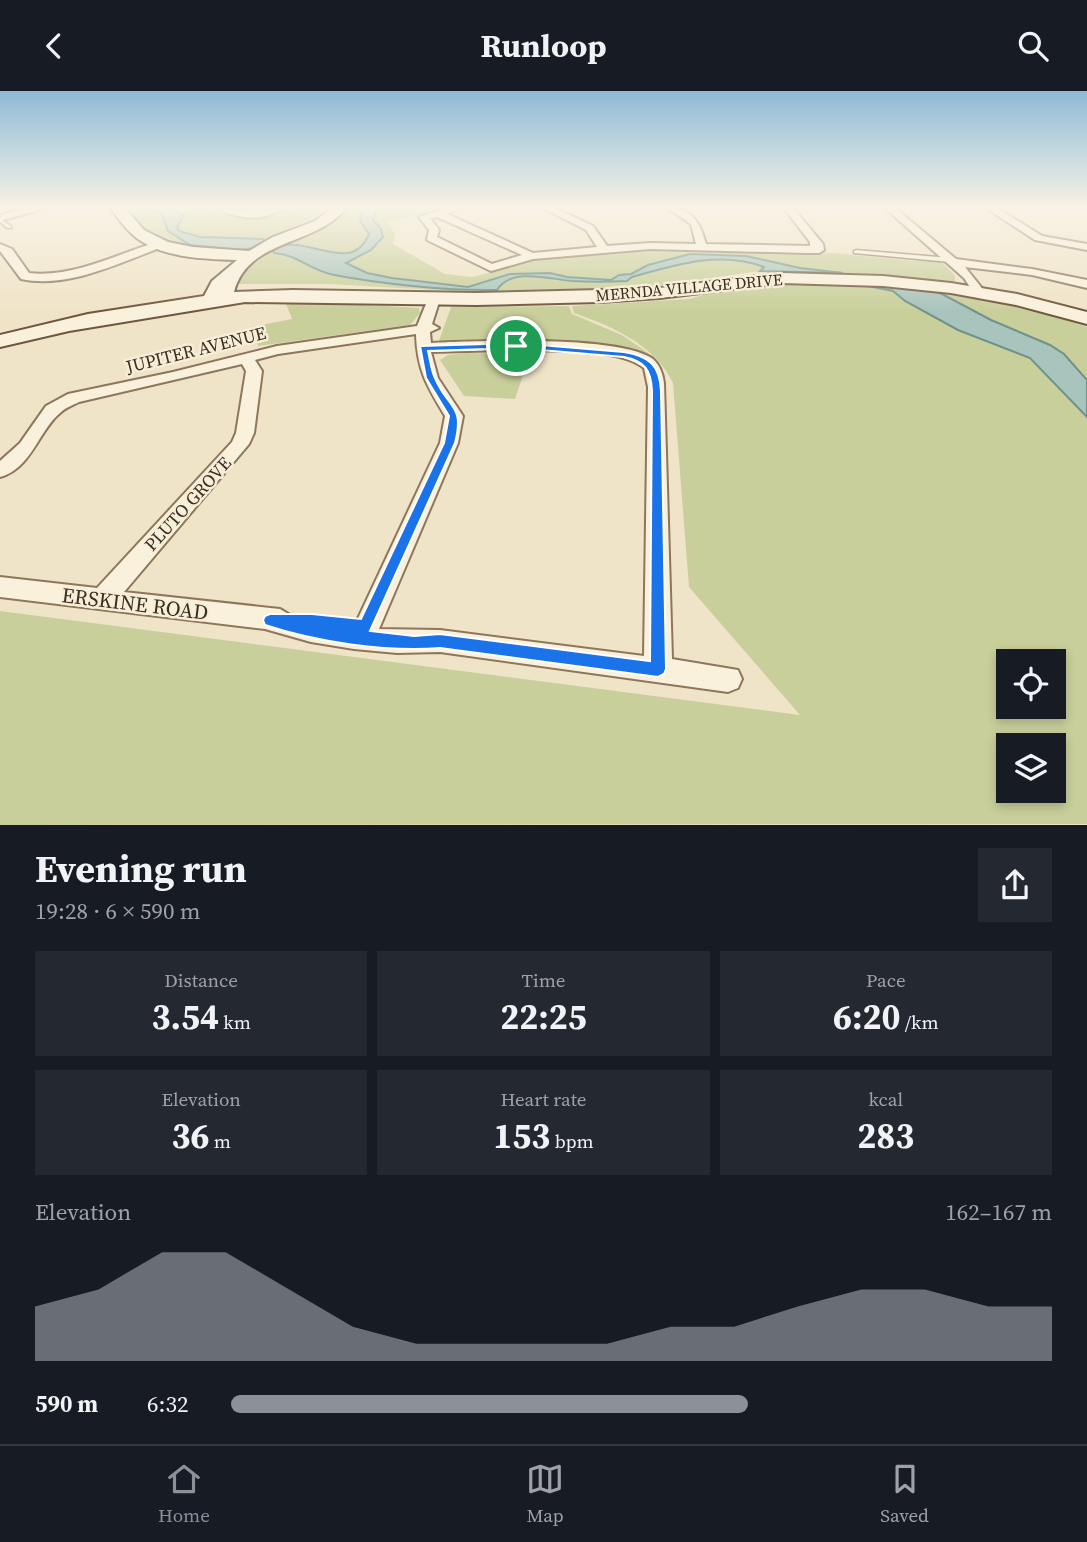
<!DOCTYPE html>
<html lang="en">
<head>
<meta charset="utf-8">
<style>
  body { margin:0; font-family:"Source Serif 4",serif; background:#242831; color:#f1f3f6; height:100vh; display:flex; flex-direction:column; font-size:26px; white-space:nowrap }
  * { box-sizing:border-box; margin:0 }
  p { font-size:23px; color:#9ea1a6 }
  .icon { flex:none; width:38px; height:38px; fill:none; stroke:currentColor; stroke-width:2; stroke-linecap:round; stroke-linejoin:round }
  .map { position:relative; height:734px; overflow:hidden }
  .panel { display:flex; flex-direction:column; background:#171b24; flex:1 }
  .panel>* { flex:none }
  .fabs { position:absolute; left:996px; top:558px; display:grid; gap:14px }
  .fabs a { display:grid; place-items:center; width:70px; height:70px; border-radius:0px; background:#171b24; box-shadow:0 4px 10px #0003; font-size:35px }
  .pin { position:absolute; display:grid; place-items:center; width:60px; height:60px; color:#fff; margin:-30px; border:4px solid #fff; border-radius:50%; box-shadow:0 2px 7px #0007 }
  .round { display:grid; place-items:center; flex:none; width:74px; height:74px; border-radius:0px; background:#242831 }
  .headline { display:flex; align-items:center; justify-content:space-between; height:119px; padding:0 35px }
  h1 { font-size:38px; font-weight:700; line-height:52px }
  .figures { display:grid; grid-template-columns:repeat(3,1fr); gap:10px; height:119px; padding:7px 35px }
  .figures div { display:grid; align-content:center; border-radius:0px; background:#242831; text-align:center }
  .figures b { font-size:35px; font-weight:700 }
  .figures small { font-size:19px; font-weight:400 }
  .figures p { font-size:19px }
  .chart { height:196px; padding:14px 35px }
  .chart p { display:flex; justify-content:space-between }
  .chart svg { width:100%; height:126px; margin-top:7px; fill:#8c9099; opacity:.7 }
  ul { padding:0 35px; list-style:none; font-size:23px }
  li { display:grid; grid-template-columns:112px 84px 1fr; align-items:center; height:52px }
  li i { height:18px; border-radius:9px; background:#8c9099 }
  header { display:flex; justify-content:space-between; align-items:center; height:91px; padding:0 35px; background:#171b24; font-size:32px; font-weight:700 }
  .tabs { display:flex; justify-content:space-around; align-items:center; height:98px; border-top:2px solid #363941; background:#171b24; font-size:19px; color:#9ea1a6 }
  .tabs a { display:grid; justify-items:center; gap:4px }
  .tabs .selected { color:#8c9099 }
  .map>svg:first-child { display:block }
  .green { fill:#c9cf9b; fill-rule:evenodd }
  .water { fill:#a9c4bc; stroke:#6f938a; stroke-width:2 }
  .lines { fill:none; stroke-linecap:round; stroke-linejoin:round }
  .lane-casing { stroke:#8d765c; stroke-width:3 }
  .street-casing { stroke:#8d765c; stroke-width:4 }
  .secondary-casing { stroke:#6f573f; stroke-width:4 }
  .lane { fill:#faf1dc; fill-rule:evenodd }
  .street { fill:#faf1dc; fill-rule:evenodd }
  .secondary { fill:#faf1dc; fill-rule:evenodd }
  .route { fill:#1a73e8; stroke:#fff; stroke-width:2; fill-rule:evenodd }
  .labels { text-anchor:middle; stroke-width:5; stroke-linejoin:round; paint-order:stroke }
  .far-street-label { font-size:16px; fill:#3d2e20; stroke:#f7eed8 }
  .street-label { font-size:18px; fill:#3d2e20; stroke:#f7eed8 }
  .near-street-label { font-size:21px; fill:#3d2e20; stroke:#f7eed8 }
</style>
</head>
<body>
<header><svg class="icon" aria-label="back" viewBox="0 0 24 24"><path d="M15 5l-7 7 7 7"/></svg>Runloop<svg class="icon" aria-label="search" viewBox="0 0 24 24"><circle cx="10" cy="10" r="6"/><path d="M15 15l6 6"/></svg></header>
<div class="map">
<svg width="1087" height="734" viewBox="0 0 1087 734">
  <rect width="100%" height="100%" fill="#f0e4c8"/>
  <!-- green -->
  <g class="green">
    <path d="M 123,117 L 206,117 L 258,129 L 296,117 L 327,117 L 314,127 L 242,160 L 195,158 L 172,152 L 142,139 Z"/>
    <path d="M 345,117 L 452,117 L 387,131 L 395,143 L 393,153 L 445,183 L 473,186 L 550,165 L 670,157 L 834,162 L 916,170 L 917,168 L 941,170 L 955,185 L 955,191 L 898,185 L 753,181 L 654,195 L 607,198 L 468,201 L 330,193 L 232,193 L 259,163 L 333,128 Z"/>
    <path d="M 789,191 C 894,196 987,200 1087,236 L 1087,733 L 0,734 L 0,520 L 800,624 L 689,496 L 673,292 C 654,253 613,236 574,222 L 572,215 L 689,208 L 718,200 ZM 1008,570 L 1054,570 L 1054,616 L 1008,616 ZM 1008,654 L 1054,654 L 1054,700 L 1008,700 Z"/>
    <path d="M 285,210 L 403,216 L 419,217 L 420,222 L 410,234 L 258,255 L 251,236 L 292,228 Z"/>
    <path d="M 569,215 L 572,223 L 622,244 L 654,266 C 582,253 512,251 439,250 L 451,216 Z"/>
    <path d="M 468,262 L 530,263 L 515,308 L 464,305 L 440,269 L 448,264 Z"/>
  </g>
  <!-- water -->
  <g class="water">
    <path d="M 147,117 L 164,117 L 184,124 L 177,136 L 179,140 L 200,146 L 263,148 L 265,150 L 253,157 L 240,159 L 190,154 L 168,140 L 162,123 Z"/>
    <path d="M 364,117 L 378,117 L 373,129 L 381,138 L 383,146 L 371,159 L 346,172 L 367,182 L 392,187 L 468,196 L 510,183 L 550,182 L 567,186 L 611,189 L 619,184 L 631,183 L 648,174 L 690,163 L 746,165 L 800,177 L 843,182 L 760,180 L 764,176 C 721,159 674,174 632,186 L 627,190 C 608,191 590,191 571,190 C 550,188 511,176 497,199 C 448,200 382,193 334,184 C 310,179 298,164 274,162 L 272,158 C 305,140 351,187 369,143 L 360,130 Z"/>
    <path d="M 863,194 L 930,198 L 942,203 L 991,229 L 1050,254 L 1064,263 L 1087,289 L 1087,326 L 1030,267 L 958,239 L 905,210 L 893,200 Z"/>
  </g>
  <g class="lines">
    <!-- lane casing -->
    <g class="lane-casing">
      <g id="lane">
        <path d="M 285,118 L 287,120 L 271,122 L 269,121 Z"/>
        <path d="M 0,128 L 11,135 L 11,137 L 7,137 L 0,131 Z"/>
        <path d="M 856,159 L 950,167 L 953,169 L 950,171 L 854,162 L 854,160 Z"/>
      </g>
    </g>
    <!-- street casing -->
    <g class="street-casing">
      <g id="street">
        <path d="M 29,117 L 46,117 L 0,130 L 0,124 Z"/>
        <path d="M 217,117 C 225,117 233,119 241,119 C 252,119 266,114 277,120 C 260,132 233,126 217,117 Z"/>
        <path d="M 447,117 L 461,117 L 447,123 L 533,162 L 597,156 L 586,139 L 543,117 L 555,117 L 593,135 L 607,155 L 650,152 L 696,153 L 691,133 L 667,117 C 692,117 700,131 706,153 L 810,155 L 810,151 L 784,117 L 793,117 L 823,153 L 824,159 L 819,162 L 807,162 L 650,158 L 533,168 L 491,180 L 427,149 L 429,139 L 419,126 ZM 437,126 L 522,164 L 492,173 L 437,146 L 439,139 L 430,127 Z"/>
        <path d="M 885,117 L 895,117 L 956,168 L 1032,178 L 1087,189 L 1087,197 L 1032,184 L 965,176 L 985,201 L 979,205 L 975,204 L 964,187 Z"/>
        <path d="M 986,117 L 997,117 L 1042,145 L 1087,153 L 1087,159 L 1035,149 Z"/>
        <path d="M 161,150 L 165,151 L 165,155 C 121,171 69,198 21,188 L 0,160 L 0,153 L 12,158 L 29,182 C 75,187 118,162 161,150 Z"/>
        <path d="M 434,204 L 440,208 L 432,233 L 439,237 L 430,241 L 431,252 C 475,250 619,244 653,268 C 660,274 663,284 664,292 L 672,568 L 738,579 L 742,588 L 738,597 L 728,601 L 440,561 L 397,562 L 354,558 L 311,551 L 265,538 L 0,506 L 0,486 L 97,497 L 232,351 L 236,342 L 246,280 L 242,273 L 79,311 C 73,314 65,317 60,322 C 39,339 31,378 0,386 L 0,370 L 20,352 L 46,315 L 68,303 L 173,281 L 277,255 L 417,235 L 428,208 ZM 416,243 C 417,279 427,295 445,325 L 440,352 L 354,536 L 290,524 L 280,518 L 124,501 L 249,353 L 254,342 L 262,280 L 255,269 L 278,263 ZM 504,259 C 540,260 617,255 644,277 L 648,296 L 644,565 L 440,539 L 379,538 L 458,352 L 463,325 L 438,287 L 431,261 Z"/>
      </g>
    </g>
    <!-- secondary casing -->
    <g class="secondary-casing">
      <path id="secondary" d="M 111,117 L 125,117 L 144,139 L 168,151 L 193,156 L 249,160 L 273,146 L 315,130 L 332,117 L 346,117 C 317,155 248,147 234,201 L 293,199 L 476,202 L 600,199 L 660,197 L 782,182 L 883,185 L 951,192 L 1017,203 L 1087,221 L 1087,233 L 1016,214 L 951,202 L 883,195 L 782,192 L 660,207 L 600,211 L 476,214 L 245,211 L 69,240 L 0,256 L 0,244 L 88,223 L 204,205 L 212,190 L 237,169 C 203,168 158,167 132,143 C 124,136 117,126 111,117 Z"/>
    </g>
    <!-- lane -->
    <use href="#lane" class="lane"/>
    <!-- street -->
    <use href="#street" class="street"/>
    <!-- secondary -->
    <use href="#secondary" class="secondary"/>
  </g>
  <!-- sky -->
  <linearGradient id="sky" x2="0" y2="1"><stop stop-color="#8fbad6"/><stop offset="0.53" stop-color="#f8f3e6"/><stop offset="1" stop-color="#f8f3e6" stop-opacity="0"/></linearGradient>
  <rect width="1087" height="220" fill="url(#sky)"/>
  <!-- route -->
  <path class="route" d="M 516,252 L 624,261 C 649,265 660,274 661,300 L 666,578 L 664,583 L 658,586 L 440,557 C 385,561 316,551 265,534 L 263,529 L 265,525 L 270,523 L 312,523 L 361,528 L 444,352 L 449,325 L 426,287 L 420,255 ZM 516,257 L 624,266 C 645,270 651,279 652,300 L 650,570 L 440,543 L 414,545 L 370,540 L 455,352 C 465,313 448,318 435,287 C 431,279 430,268 428,260 Z"/>
  <g class="labels">
    <!-- far-street labels -->
    <g class="far-street-label">
      <text transform="translate(689 196) rotate(-5)" y="6">MERNDA VILLAGE DRIVE</text>
    </g>
    <!-- street labels -->
    <g class="street-label">
      <text transform="translate(196 259) rotate(-14)" y="6">JUPITER AVENUE</text>
      <text transform="translate(188 413) rotate(-48)" y="6">PLUTO GROVE</text>
    </g>
    <!-- near-street labels -->
    <g class="near-street-label">
      <text transform="translate(135 513) rotate(7)" y="7">ERSKINE ROAD</text>
    </g>
  </g>
</svg>
<div class="fabs">
<a><svg class="icon" aria-label="locate" viewBox="0 0 24 24"><circle cx="12" cy="12" r="6"/><path d="M12 2v4M12 18v4M2 12h4M18 12h4"/></svg></a>
<a><svg class="icon" aria-label="layers" viewBox="0 0 24 24"><path d="M12 4l9 5-9 5-9-5zM3 14l9 5 9-5"/></svg></a>
</div>
<div class="pin" style="left:516px;top:255px;background:#1e9e55"><svg class="icon" aria-label="arrive" viewBox="0 0 24 24"><path d="M6 21V4h12l-3 4 3 4H6"/></svg></div>
</div>
<section class="panel">
<div class="headline"><div><h1>Evening run</h1><p>19:28 · 6 × 590 m</p></div><a class="round"><svg class="icon" aria-label="share" viewBox="0 0 24 24"><path d="M12 15V3M7 8l5-5 5 5M5 13v7h14v-7"/></svg></a></div>
<div class="figures">
<div><p>Distance</p><b>3.54<small> km</small></b></div>
<div><p>Time</p><b>22:25</b></div>
<div><p>Pace</p><b>6:20<small> /km</small></b></div>
</div>
<div class="figures">
<div><p>Elevation</p><b>36<small> m</small></b></div>
<div><p>Heart rate</p><b>153<small> bpm</small></b></div>
<div><p>kcal</p><b>283</b></div>
</div>
<div class="chart"><p><span>Elevation</span>162–167 m</p>
<svg viewBox="0 0 160 44" preserveAspectRatio="none"><path d="M0 44V25L10 19L20 6L30 6L40 19L50 32L60 38L70 38L80 38L90 38L100 32L110 32L120 25L130 19L140 19L150 25L160 25V44z"/></svg>
</div>
<ul>
<li><b>590 m</b>6:32<i style="width:63%"></i></li>
</ul>
</section>
<nav class="tabs">
<a class="selected"><svg class="icon" aria-label="home" viewBox="0 0 24 24"><path d="M3 11l9-7 9 7M6 9v11h12V9"/></svg>Home</a>
<a><svg class="icon" aria-label="map" viewBox="0 0 24 24"><path d="M3 6l6-2 6 2 6-2v14l-6 2-6-2-6 2zM9 4v14M15 6v14"/></svg>Map</a>
<a><svg class="icon" aria-label="saved" viewBox="0 0 24 24"><path d="M7 4h10v16l-5-4-5 4z"/></svg>Saved</a>
</nav>
</body>
</html>
